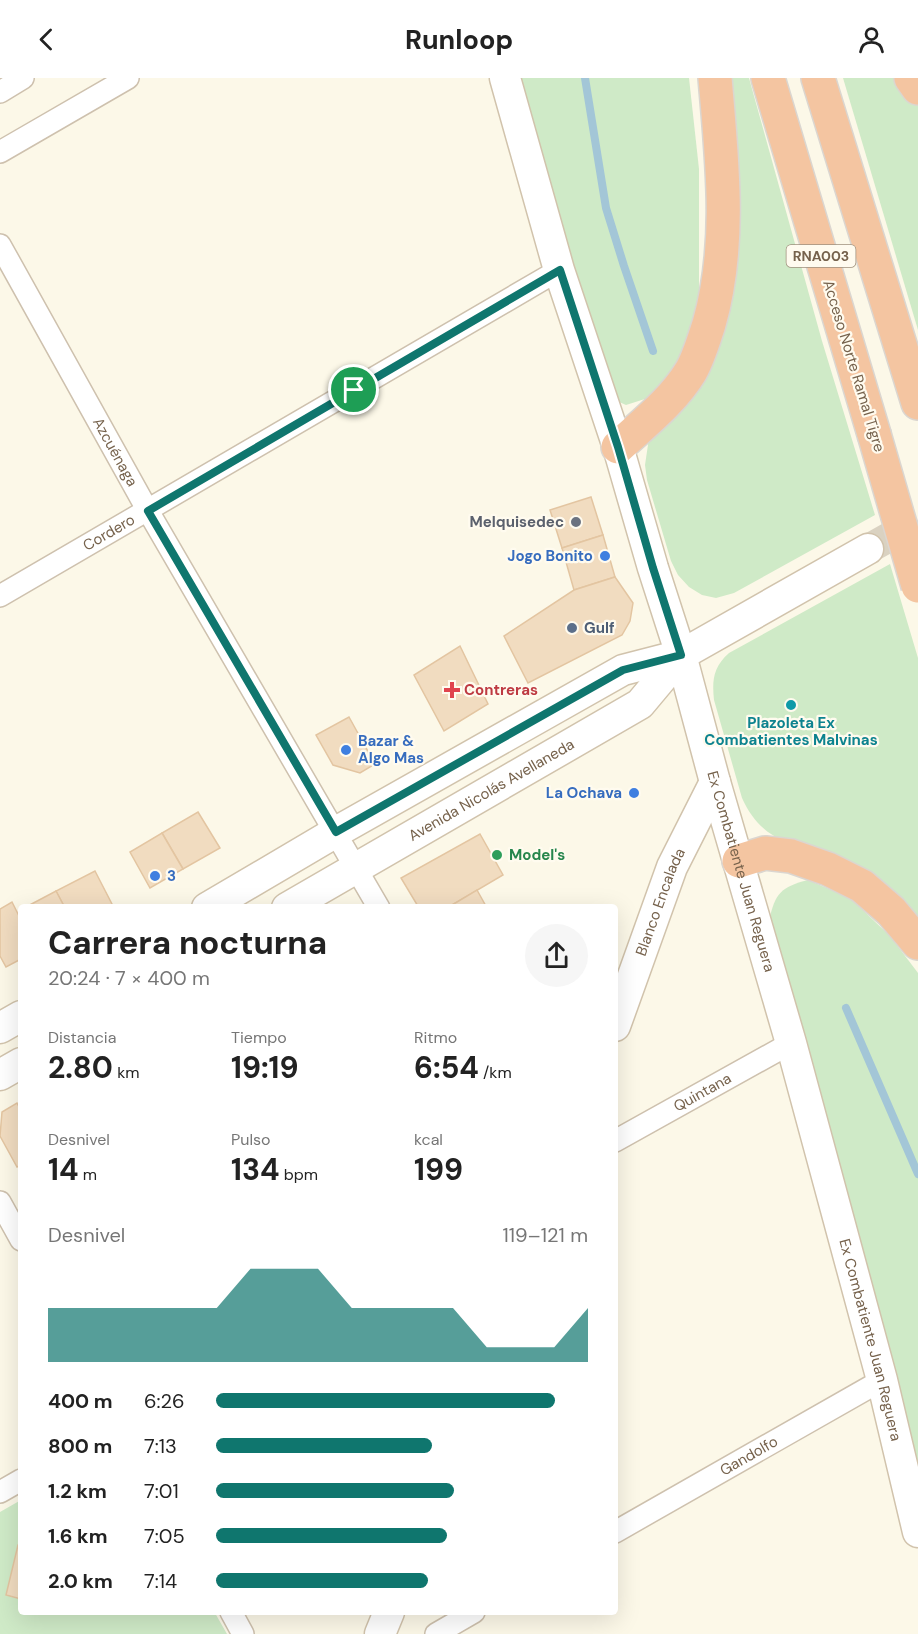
<!DOCTYPE html>
<html lang="es">
<head>
<meta charset="utf-8">
<style>
  body { margin:0; font-family:"DM Sans",sans-serif; background:#f6f6f6; color:#222; height:100vh; display:flex; flex-direction:column; font-size:22px; white-space:nowrap }
  * { box-sizing:border-box; margin:0 }
  p { font-size:20px; color:#767676 }
  .icon { flex:none; width:33px; height:33px; fill:none; stroke:currentColor; stroke-width:2; stroke-linecap:round; stroke-linejoin:round }
  .map { position:relative; flex:1; overflow:hidden }
  .panel { position:absolute; left:18px; top:826px; width:600px; height:711px; display:flex; flex-direction:column; background:#fff; border-radius:6px; box-shadow:0 6px 24px #0002 }
  .panel>* { flex:none }
  .pin { position:absolute; display:grid; place-items:center; width:51px; height:51px; color:#fff; margin:-26px; border:3px solid #fff; border-radius:50%; box-shadow:0 2px 6px #0007 }
  .round { display:grid; place-items:center; flex:none; width:63px; height:63px; border-radius:32px; background:#f6f6f6 }
  .head { display:flex; align-items:center; justify-content:space-between; height:102px; padding:0 30px }
  h1 { font-size:33px; font-weight:700; line-height:45px }
  .stats { display:grid; grid-template-columns:repeat(3,1fr); gap:9px; height:102px; padding:6px 30px }
  .stats div { display:grid; align-content:center }
  .stats b { font-size:30px; font-weight:700 }
  .stats small { font-size:16px; font-weight:400 }
  .stats p { font-size:16px }
  .chart { height:168px; padding:12px 30px }
  .chart p { display:flex; justify-content:space-between }
  .chart svg { width:100%; height:108px; margin-top:6px; fill:#0f766e; opacity:.7 }
  ul { padding:0 30px; list-style:none; font-size:20px }
  li { display:grid; grid-template-columns:96px 72px 1fr; align-items:center; height:45px }
  li i { height:15px; border-radius:8px; background:#0f766e }
  header { display:flex; justify-content:space-between; align-items:center; height:78px; padding:0 30px; background:#fff; font-size:27px; font-weight:700 }
  .map>svg:first-child { display:block }
  .green { fill:#cfeac7 }
  .lines { fill:none; stroke-linecap:round; stroke-linejoin:round }
  .stream { stroke:#a3c6d7; stroke-width:8 }
  .building { fill:#f1dcc0; stroke:#e3c5a1; stroke-width:1.5 }
  .secondary-tunnel { stroke:#dad2c1; stroke-width:30; stroke-dasharray:30 15; stroke-linecap:butt }
  .street-casing { stroke:#cec1ae; stroke-width:24 }
  .secondary-casing { stroke:#d1c3ac; stroke-width:33 }
  .highway-casing { stroke:#dbd6d0; stroke-width:36 }
  .street { stroke:#fff; stroke-width:21 }
  .secondary { stroke:#fff; stroke-width:30 }
  .highway { stroke:#f4c5a1; stroke-width:33 }
  .highway-bridge-casing { stroke:#dbd6d0; stroke-width:36; stroke-linecap:butt }
  .highway-bridge { stroke:#f4c5a1; stroke-width:33 }
  .route-casing { stroke:#fff; stroke-width:12 }
  .route { stroke:#0f766e; stroke-width:8 }
  .worship-dot { fill:#6b7280; stroke:#fffbef; stroke-width:2 }
  .shop-dot { fill:#3f7fe0; stroke:#fffbef; stroke-width:2 }
  .service-dot { fill:#5c6f8a; stroke:#fffbef; stroke-width:2 }
  .health-dot { fill:#e0444e; stroke:#fffbef; stroke-width:2 }
  .culture-dot { fill:#0f9aa8; stroke:#fffbef; stroke-width:2 }
  .leisure-dot { fill:#2e9e5b; stroke:#fffbef; stroke-width:2 }
  .labels { text-anchor:middle; stroke-width:4.5; stroke-linejoin:round; paint-order:stroke }
  .shield { fill:#fffbef; stroke:#9f907d; stroke-width:1.5 }
  .shield-label { font-size:14px; font-weight:bold; fill:#76624c }
  .street-label { font-size:15px; fill:#76624c; stroke:#fffbef }
  .worship-label { font-size:15px; font-weight:bold; fill:#5b616d; stroke:#fffbef; text-anchor:end }
  .shop-label { font-size:15px; font-weight:bold; fill:#366cbe; stroke:#fffbef; text-anchor:end }
  .service-label { font-size:15px; font-weight:bold; fill:#4e5e75; stroke:#fffbef; text-anchor:start }
  .health-label { font-size:15px; font-weight:bold; fill:#be3a42; stroke:#fffbef; text-anchor:start }
  .culture-label { font-size:15px; font-weight:bold; fill:#0d838f; stroke:#fffbef }
  .leisure-label { font-size:15px; font-weight:bold; fill:#27864d; stroke:#fffbef; text-anchor:start }
</style>
</head>
<body>
<header><svg class="icon" aria-label="back" viewBox="0 0 24 24"><path d="M15 5l-7 7 7 7"/></svg>Runloop<svg class="icon" aria-label="person" viewBox="0 0 24 24"><circle cx="12" cy="8" r="4"/><path d="M4 21q1-7 8-7t8 7"/></svg></header>
<div class="map">
<svg width="918" height="1556" viewBox="0 0 918 1556">
  <rect width="100%" height="100%" fill="#fcf8e8"/>
  <!-- green -->
  <g class="green">
    <path d="M 513,0 L 689,0 L 699,91 L 699,248 L 677,294 L 648,320 L 626,327 L 608,319 Z"/>
    <path d="M 724,0 L 749,0 L 822,263 L 875,437 L 734,515 L 716,520 L 702,517 L 689,509 L 678,497 L 671,483 L 647,402 L 645,387 L 649,360 L 699,300 Z"/>
    <path d="M 843,0 L 899,0 L 918,26 L 918,252 Z"/>
    <path d="M 890,486 L 918,580 L 918,848 L 786,764 C 765,755 752,742 742,720 L 714,622 C 712,603 713,589 729,575 Z"/>
    <path d="M 808,802 L 850,820 L 890,858 L 918,895 L 918,1407 L 769,843 C 775,815 781,809 808,802 Z"/>
    <path d="M 21,1422 L 21,1534 L 215,1535 L 227,1556 L 0,1556 L 0,1434 Z"/>
  </g>
  <g class="lines">
    <!-- stream -->
    <g class="stream">
      <path d="M 585,0 L 606,130 L 624,188 L 653,273"/>
      <path d="M 846,930 L 918,1096"/>
    </g>
  </g>
  <!-- building -->
  <g class="building">
    <path d="M 591,419 L 603,457 L 562,470 L 550,432 Z"/>
    <path d="M 603,457 L 615,499 L 574,512 L 562,470 Z"/>
    <path d="M 615,499 L 633,525 L 630,543 L 622,557 L 528,605 L 504,558 L 574,512 Z"/>
    <path d="M 460,568 L 488,626 L 444,653 L 414,597 Z"/>
    <path d="M 349,639 L 375,686 L 360,695 L 333,687 L 316,657 Z"/>
    <path d="M 198,734 L 220,770 L 183,791 L 162,755 Z"/>
    <path d="M 162,755 L 183,791 L 150,810 L 130,774 Z"/>
    <path d="M 480,756 L 503,797 L 447,830 L 419,830 L 401,800 Z"/>
    <path d="M 95,793 L 114,830 L 65,830 L 56,813 Z"/>
    <path d="M 477,812 L 487,830 L 447,830 Z"/>
    <path d="M 56,813 L 65,830 L 24,830 Z"/>
    <path d="M 12,824 L 21,842 L 21,881 L 6,889 L 0,878 L 0,831 Z"/>
    <path d="M 17,1025 L 21,1033 L 21,1087 L 17,1089 L 0,1058 L 2,1034 Z"/>
    <path d="M 18,1467 L 21,1467 L 21,1521 L 6,1517 Z"/>
  </g>
  <g class="lines">
    <!-- secondary-tunnel -->
    <path class="secondary-tunnel" d="M 868,471 L 918,443"/>
    <!-- street casing -->
    <g class="street-casing">
      <g id="street">
        <path d="M 0,14 L 23,0"/>
        <path d="M 0,74 L 128,0"/>
        <path id="s1" d="M 0,167 L 148,433 L 379,830"/>
        <path id="s2" d="M 0,518 L 559,192"/>
        <path id="s3" d="M 615,1063 L 791,965"/>
        <path d="M 0,1124 L 21,1162"/>
        <path d="M 0,1414 L 21,1402"/>
        <path id="s4" d="M 615,1454 L 882,1302"/>
        <path d="M 231,1534 L 243,1556"/>
        <path d="M 436,1556 L 474,1534"/>
      </g>
    </g>
    <!-- secondary casing -->
    <g class="secondary-casing">
      <g id="secondary">
        <path id="s5" d="M 505,0 L 559,192 L 618,369 L 653,490 L 681,577 L 715,704 L 791,965 L 882,1302 L 918,1454"/>
        <path d="M 207,830 L 336,754 L 623,592 L 681,577 L 868,471"/>
        <path id="s6" d="M 287,830 L 640,626 L 681,577"/>
        <path id="s7" d="M 615,948 L 672,789 L 715,704"/>
        <path d="M 0,950 L 21,938"/>
        <path d="M 0,997 L 21,985"/>
        <path d="M 380,1556 L 389,1534"/>
      </g>
    </g>
    <!-- highway casing -->
    <g class="highway-casing">
      <g id="highway">
        <path d="M 768,0 L 874,356"/>
        <path d="M 818,0 L 918,325"/>
        <path d="M 911,0 L 918,10"/>
        <path d="M 618,369 C 643,346 673,323 691,293 C 699,279 704,261 709,246 C 732,166 722,82 715,0"/>
        <path d="M 739,783 L 765,775 L 791,778 L 828,791 L 862,808 L 891,833 L 918,865"/>
      </g>
    </g>
    <!-- street -->
    <use href="#street" class="street"/>
    <!-- secondary -->
    <use href="#secondary" class="secondary"/>
    <!-- highway -->
    <use href="#highway" class="highway"/>
    <!-- highway-bridge casing -->
    <g class="highway-bridge-casing">
      <path id="highway-bridge" d="M 874,356 L 918,508"/>
    </g>
    <!-- highway-bridge -->
    <use href="#highway-bridge" class="highway-bridge"/>
  </g>
  <g class="lines">
    <!-- route casing -->
    <g class="route-casing">
      <path id="route" d="M 560,192 L 618,369 L 653,490 L 681,577 L 623,592 L 336,754 L 148,433 Z"/>
    </g>
    <!-- route -->
    <use href="#route" class="route"/>
  </g>
  <!-- markers -->
  <circle class="worship-dot" cx="576" cy="444" r="6"/>
  <g class="shop-dot">
    <circle cx="605" cy="478" r="6"/>
    <circle cx="346" cy="672" r="6"/>
    <circle cx="634" cy="715" r="6"/>
    <circle cx="155" cy="798" r="6"/>
  </g>
  <circle class="service-dot" cx="572" cy="550" r="6"/>
  <path class="health-dot" d="M449 603h6v6h6v6h-6v6h-6v-6h-6v-6h6z"/>
  <circle class="culture-dot" cx="791" cy="627" r="6"/>
  <circle class="leisure-dot" cx="497" cy="777" r="6"/>
  <g class="labels">
    <!-- shield labels -->
    <rect class="shield" x="786.5" y="167" width="69" height="22" rx="4.5"/>
    <g class="shield-label">
      <text x="821" y="183">RNA003</text>
    </g>
    <!-- street labels -->
    <g class="street-label">
      <text transform="translate(854 288) rotate(73)" y="5">Acceso Norte Ramal Tigre</text>
      <text dy="5" stroke="none"><textPath href="#s1" startOffset="237">Azcuénaga</textPath></text>
      <text dy="5" stroke="none"><textPath href="#s2" startOffset="126">Cordero</textPath></text>
      <text dy="5" stroke="none"><textPath href="#s6" startOffset="236">Avenida Nicolás Avellaneda</textPath></text>
      <text dy="5" stroke="none"><textPath href="#s5" startOffset="828">Ex Combatiente Juan Reguera</textPath></text>
      <text dy="5" stroke="none"><textPath href="#s7" startOffset="132">Blanco Encalada</textPath></text>
      <text dy="5" stroke="none"><textPath href="#s3" startOffset="100">Quintana</textPath></text>
      <text dy="5" stroke="none"><textPath href="#s5" startOffset="1314">Ex Combatiente Juan Reguera</textPath></text>
      <text dy="5" stroke="none"><textPath href="#s4" startOffset="154">Gandolfo</textPath></text>
    </g>
    <!-- worship labels -->
    <g class="worship-label">
      <text x="564" y="449">Melquisedec</text>
    </g>
    <!-- shop labels -->
    <g class="shop-label">
      <text x="593" y="483">Jogo Bonito</text>
      <text x="358" y="668" text-anchor="start">Bazar &amp;<tspan x="358" dy="17">Algo Mas</tspan></text>
      <text x="622" y="720">La Ochava</text>
      <text x="167" y="803" text-anchor="start">3</text>
    </g>
    <!-- service labels -->
    <g class="service-label">
      <text x="584" y="555">Gulf</text>
    </g>
    <!-- health labels -->
    <g class="health-label">
      <text x="464" y="617">Contreras</text>
    </g>
    <!-- culture labels -->
    <g class="culture-label">
      <text x="791" y="650">Plazoleta Ex<tspan x="791" dy="17">Combatientes Malvinas</tspan></text>
    </g>
    <!-- leisure labels -->
    <g class="leisure-label">
      <text x="509" y="782">Model's</text>
    </g>
  </g>
</svg>
<div class="pin" style="left:354px;top:312px;background:#1e9e55"><svg class="icon" aria-label="arrive" viewBox="0 0 24 24"><path d="M6 21V4h12l-3 4 3 4H6"/></svg></div>
<section class="panel">
<div class="head"><div><h1>Carrera nocturna</h1><p>20:24 · 7 × 400 m</p></div><a class="round"><svg class="icon" aria-label="share" viewBox="0 0 24 24"><path d="M12 15V3M7 8l5-5 5 5M5 13v7h14v-7"/></svg></a></div>
<div class="stats">
<div><p>Distancia</p><b>2.80<small> km</small></b></div>
<div><p>Tiempo</p><b>19:19</b></div>
<div><p>Ritmo</p><b>6:54<small> /km</small></b></div>
</div>
<div class="stats">
<div><p>Desnivel</p><b>14<small> m</small></b></div>
<div><p>Pulso</p><b>134<small> bpm</small></b></div>
<div><p>kcal</p><b>199</b></div>
</div>
<div class="chart"><p><span>Desnivel</span>119–121 m</p>
<svg viewBox="0 0 160 44" preserveAspectRatio="none"><path d="M0 44V22L10 22L20 22L30 22L40 22L50 22L60 6L70 6L80 6L90 22L100 22L110 22L120 22L130 38L140 38L150 38L160 22V44z"/></svg>
</div>
<ul>
<li><b>400 m</b>6:26<i style="width:91%"></i></li>
<li><b>800 m</b>7:13<i style="width:58%"></i></li>
<li><b>1.2 km</b>7:01<i style="width:64%"></i></li>
<li><b>1.6 km</b>7:05<i style="width:62%"></i></li>
<li><b>2.0 km</b>7:14<i style="width:57%"></i></li>
</ul>
</section>
</div>
</body>
</html>
